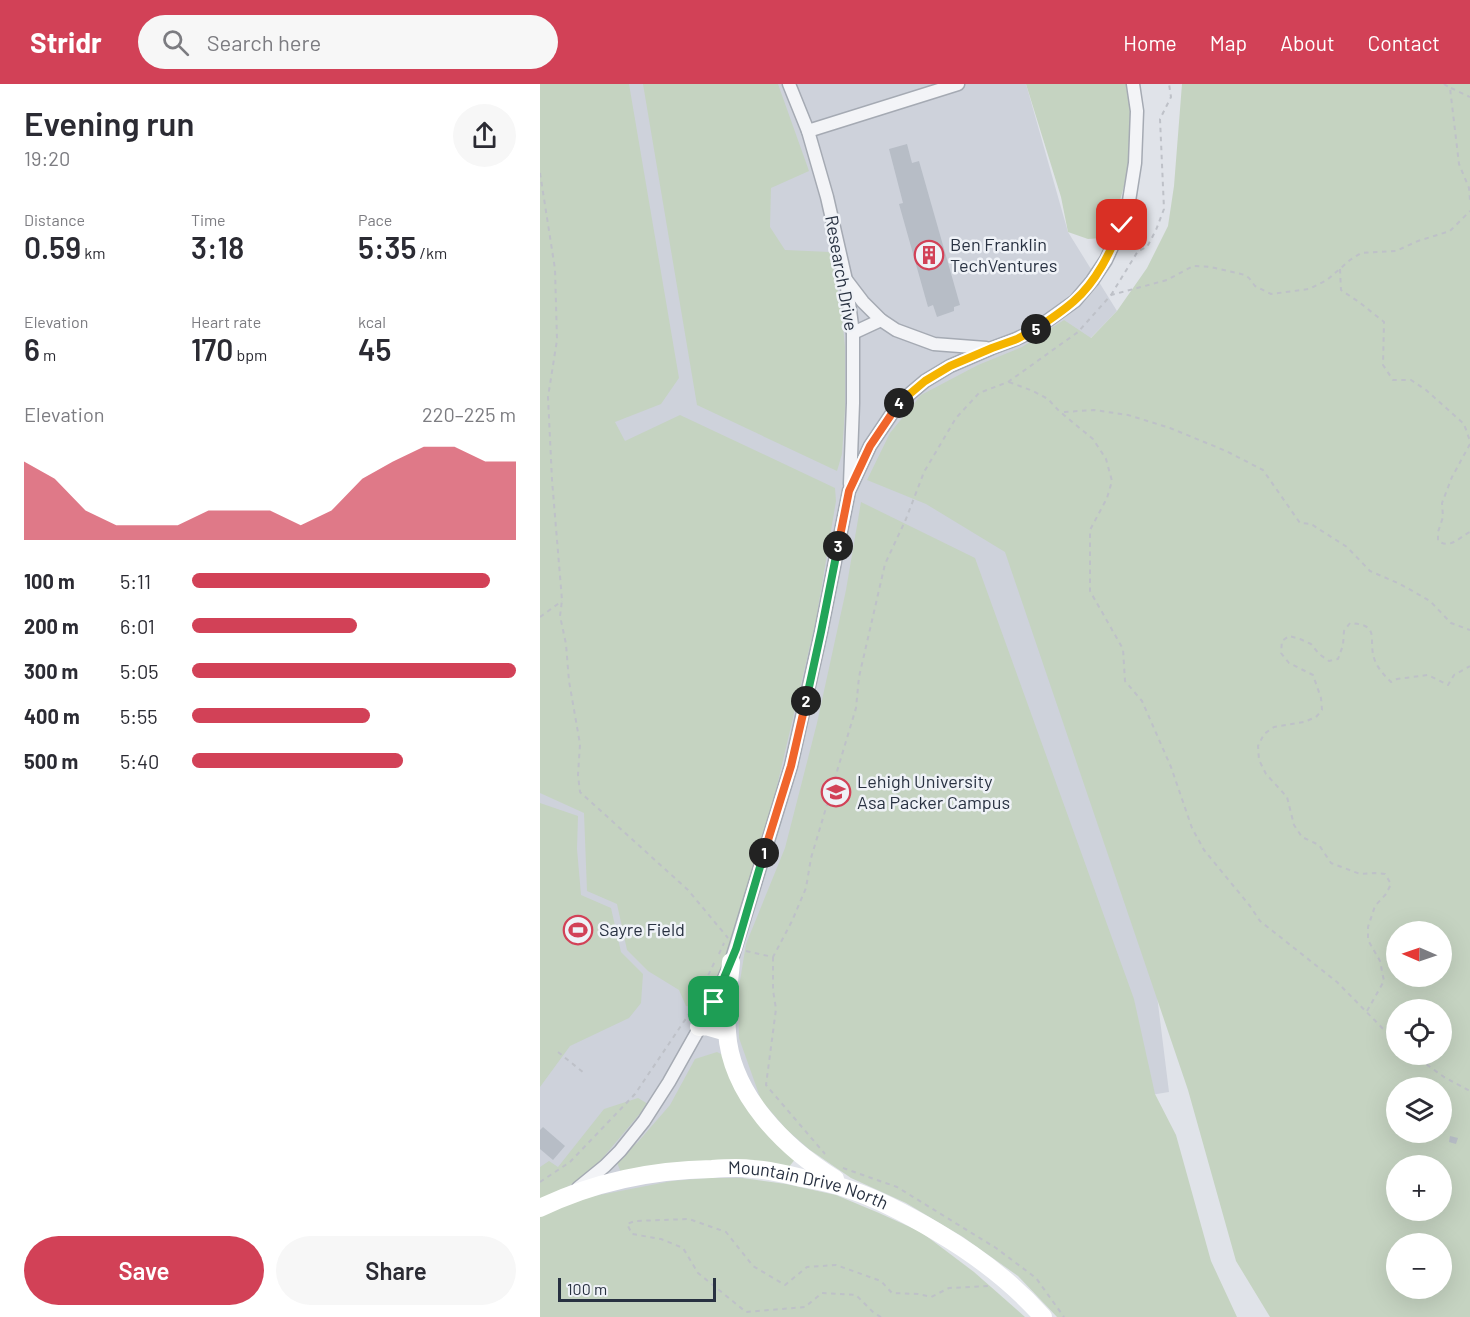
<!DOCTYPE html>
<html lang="en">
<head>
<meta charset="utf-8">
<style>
  body { margin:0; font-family:Barlow,sans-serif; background:#f7f7f7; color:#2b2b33; height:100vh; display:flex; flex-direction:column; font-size:22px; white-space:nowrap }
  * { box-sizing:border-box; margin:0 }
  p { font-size:20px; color:#7c7c81 }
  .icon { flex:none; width:33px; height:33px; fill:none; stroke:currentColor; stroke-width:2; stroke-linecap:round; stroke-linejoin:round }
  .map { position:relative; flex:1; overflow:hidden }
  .details { display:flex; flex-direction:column; background:#fff; width:540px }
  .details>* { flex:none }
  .needle { width:39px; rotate:272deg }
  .fabs { position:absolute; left:846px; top:837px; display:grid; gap:12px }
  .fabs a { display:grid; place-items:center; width:66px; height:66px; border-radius:50%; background:#fff; box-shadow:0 6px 24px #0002; font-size:30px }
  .scale { position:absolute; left:18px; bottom:15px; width:158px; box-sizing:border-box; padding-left:6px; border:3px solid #283141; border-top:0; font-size:16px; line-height:21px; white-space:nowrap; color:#283141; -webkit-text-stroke:4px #eff2f7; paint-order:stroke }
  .pin { position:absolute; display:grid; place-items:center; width:51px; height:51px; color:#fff; margin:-26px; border-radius:12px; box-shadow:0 3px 9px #0006 }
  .km { position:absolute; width:30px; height:30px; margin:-15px; border-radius:50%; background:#222; color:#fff; font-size:16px; line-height:30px; text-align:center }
  .round { display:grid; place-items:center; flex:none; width:63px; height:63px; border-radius:32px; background:#f7f7f7 }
  .headline { display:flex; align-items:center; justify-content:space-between; height:102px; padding:0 24px }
  h1 { font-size:33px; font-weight:600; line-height:45px }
  .figures { display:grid; grid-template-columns:repeat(3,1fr); gap:9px; height:102px; padding:6px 24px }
  .figures div { display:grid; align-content:center }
  .figures b { font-size:30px; font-weight:600 }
  .figures small { font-size:16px; font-weight:400 }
  .figures p { font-size:16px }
  .chart { height:168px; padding:12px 24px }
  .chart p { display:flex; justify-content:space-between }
  .chart svg { width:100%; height:108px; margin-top:6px; fill:#d24157; opacity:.7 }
  .button { display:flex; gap:12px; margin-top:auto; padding:12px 24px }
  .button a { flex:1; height:69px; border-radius:36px; background:#d24157; color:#fff; font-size:24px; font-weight:600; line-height:69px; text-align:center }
  .button a+a { background:#f7f7f7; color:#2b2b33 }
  ul { padding:0 24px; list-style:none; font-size:20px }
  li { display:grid; grid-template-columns:96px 72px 1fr; align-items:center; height:45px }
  li i { height:15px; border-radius:8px; background:#d24157 }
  header { display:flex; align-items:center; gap:36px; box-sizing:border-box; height:84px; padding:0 30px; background:#d24157; color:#fff }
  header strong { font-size:28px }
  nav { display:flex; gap:33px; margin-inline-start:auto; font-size:21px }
  .search { width:420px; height:54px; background:#f7f7f7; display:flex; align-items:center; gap:15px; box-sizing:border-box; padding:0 21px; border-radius:33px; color:#7c7c81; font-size:22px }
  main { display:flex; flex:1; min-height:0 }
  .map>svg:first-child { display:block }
  .built { fill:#ced2db }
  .green { fill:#c5d3c1; fill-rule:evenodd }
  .building { fill:#b7bdc6 }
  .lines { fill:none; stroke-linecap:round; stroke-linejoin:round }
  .street-casing { stroke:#a5aab3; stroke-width:15 }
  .path { stroke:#bec1c8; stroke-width:2; stroke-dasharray:4.5 4.5; stroke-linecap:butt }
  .street { stroke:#f3f4f7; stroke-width:12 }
  .secondary { stroke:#fff; stroke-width:18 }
  .split-1-casing { stroke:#fff; stroke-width:12 }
  .split-2-casing { stroke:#fff; stroke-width:12 }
  .split-3-casing { stroke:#fff; stroke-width:12 }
  .split-4-casing { stroke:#fff; stroke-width:12 }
  .split-5-casing { stroke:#fff; stroke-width:12 }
  .split-6-casing { stroke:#fff; stroke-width:12 }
  .split-1 { stroke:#22a559; stroke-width:8 }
  .split-2 { stroke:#f0652b; stroke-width:8 }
  .split-3 { stroke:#22a559; stroke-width:8 }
  .split-4 { stroke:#f0652b; stroke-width:8 }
  .split-5 { stroke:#f5b400; stroke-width:8 }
  .split-6 { stroke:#f5b400; stroke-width:8 }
  .labels { text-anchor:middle; stroke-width:5; stroke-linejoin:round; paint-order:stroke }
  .poi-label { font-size:18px; fill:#283141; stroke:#eff2f7; text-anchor:start }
  .street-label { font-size:18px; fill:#283141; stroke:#eff2f7 }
</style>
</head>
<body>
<header>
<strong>Stridr</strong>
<div class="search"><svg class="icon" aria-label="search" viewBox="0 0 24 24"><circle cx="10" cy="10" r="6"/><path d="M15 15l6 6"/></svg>Search here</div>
<nav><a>Home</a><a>Map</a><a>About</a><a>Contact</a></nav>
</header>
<main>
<section class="details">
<div class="headline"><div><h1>Evening run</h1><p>19:20</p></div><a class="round"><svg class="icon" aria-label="share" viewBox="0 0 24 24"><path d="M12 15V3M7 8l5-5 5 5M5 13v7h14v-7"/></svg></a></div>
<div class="figures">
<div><p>Distance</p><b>0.59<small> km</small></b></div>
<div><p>Time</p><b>3:18</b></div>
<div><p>Pace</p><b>5:35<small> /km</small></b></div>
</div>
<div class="figures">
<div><p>Elevation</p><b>6<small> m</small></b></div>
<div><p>Heart rate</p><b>170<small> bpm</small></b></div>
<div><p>kcal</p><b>45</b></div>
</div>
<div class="chart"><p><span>Elevation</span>220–225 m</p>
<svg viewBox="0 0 160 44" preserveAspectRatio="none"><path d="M0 44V12L10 19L20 32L30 38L40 38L50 38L60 32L70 32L80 32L90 38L100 32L110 19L120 12L130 6L140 6L150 12L160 12V44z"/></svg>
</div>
<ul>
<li><b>100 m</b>5:11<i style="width:92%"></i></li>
<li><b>200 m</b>6:01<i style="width:51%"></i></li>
<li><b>300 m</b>5:05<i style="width:100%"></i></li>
<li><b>400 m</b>5:55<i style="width:55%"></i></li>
<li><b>500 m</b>5:40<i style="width:65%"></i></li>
</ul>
<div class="button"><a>Save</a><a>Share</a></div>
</section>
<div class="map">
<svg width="930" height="1233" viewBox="0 0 930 1233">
  <rect width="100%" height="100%" fill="#e0e3e9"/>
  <!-- built -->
  <path class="built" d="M 0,0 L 486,0 L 528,148 L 577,227 L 537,268 L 629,1008 L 205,1077 L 190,1233 L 0,1233 Z"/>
  <!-- green -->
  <g class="green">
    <path d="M 0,0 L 89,0 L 139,294 L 121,320 L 75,338 L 85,357 L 140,331 L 295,404 L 296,417 L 276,536 L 233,719 L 194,852 L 170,915 L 163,925 L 146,922 L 139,906 L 108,887 L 87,866 L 77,820 L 47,807 L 44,729 L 0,709 Z"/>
    <path d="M 103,0 L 238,0 L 269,87 L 231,104 L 230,143 L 245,166 L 290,168 L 301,222 L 305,263 L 305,325 L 302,370 L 297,387 L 157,321 Z"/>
    <path d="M 486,0 L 586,0 L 591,31 L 590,81 L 577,127 L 562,154 L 548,155 L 528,148 L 521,113 Z"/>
    <path d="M 642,0 L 930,0 L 930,1233 L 730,1233 L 696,1177 L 648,1006 L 465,468 L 386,420 L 327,396 L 350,349 L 381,311 L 438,281 L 482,263 L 524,236 L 551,254 L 577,227 L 607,184 L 628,142 L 634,102 ZM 856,848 L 902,848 L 902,892 L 856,892 ZM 856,926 L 902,926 L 902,970 L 856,970 ZM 856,1004 L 902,1004 L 902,1048 L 856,1048 ZM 856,1082 L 902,1082 L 902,1126 L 856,1126 ZM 856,1160 L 902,1160 L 902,1204 L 856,1204 Z"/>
    <path d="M 321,418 L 435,474 L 594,915 L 615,1010 L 636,1051 L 671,1177 L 697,1233 L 517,1233 L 478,1192 L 423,1153 L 366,1119 L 311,1094 L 270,1066 L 247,1046 L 221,1016 L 199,954 L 198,909 L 206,860 L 245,764 L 277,639 L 306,506 Z"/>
    <path d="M 0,719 L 38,732 L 37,765 L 41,811 L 71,824 L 81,868 L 103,890 L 101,919 L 89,934 L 30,962 L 0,1003 Z"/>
    <path d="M 177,968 L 189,974 L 257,1073 L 248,1084 L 82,1091 L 76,1076 L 97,1059 L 130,1021 L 155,975 Z"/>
    <path d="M 98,1014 L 108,1020 L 61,1076 L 34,1099 L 0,1118 L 0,1083 L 9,1077 L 18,1083 L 64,1025 Z"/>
    <path d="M 168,1094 L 203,1094 L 246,1100 L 296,1111 L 339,1129 L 381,1148 L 434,1188 L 485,1233 L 0,1233 L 0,1132 L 39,1115 L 132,1097 Z"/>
  </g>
  <!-- building -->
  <g class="building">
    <path d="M 367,60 L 372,79 L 379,77 L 420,221 L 414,223 L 414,227 L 397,233 L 393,221 L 388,223 L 359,120 L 363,119 L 349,65 Z"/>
    <path d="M 46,845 L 48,857 L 40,858 L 38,847 Z"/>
    <path d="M 3,1043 L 25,1062 L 13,1076 L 0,1065 L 0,1046 Z"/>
    <path d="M 910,1052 L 918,1054 L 916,1060 L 909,1058 Z"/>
  </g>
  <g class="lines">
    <!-- street casing -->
    <g class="street-casing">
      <g id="street">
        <path d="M 249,0 L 268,47 L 287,113 L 306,196 L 313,249 L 313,319 L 310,400"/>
        <path d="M 268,47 L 418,0"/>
        <path d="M 307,197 L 323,218 L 341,236 L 356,246 L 394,260 L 446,264"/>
        <path d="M 313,249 L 341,236"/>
        <path d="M 38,1104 L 65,1082 L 80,1067 L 104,1037 L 129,998 L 174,918 L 191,878 L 251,682 L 281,548 L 309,407 L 330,362 L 359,319 L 385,297 L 410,282 L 452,264 L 476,255 L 493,247 L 535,217 L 552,197 L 566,176 L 582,141 L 589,117 L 595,79 L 597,27 L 593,0"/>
      </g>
    </g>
    <!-- path -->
    <g class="path">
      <path d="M 904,0 L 910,4 L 919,80 L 929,104 L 930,116"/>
      <path d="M 911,4 L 930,13"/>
      <path d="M 0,89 L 15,185 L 17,256 L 8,313 L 12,396 L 22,516 L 20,532 L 26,560 L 29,597 L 40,660 L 38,691 L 40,708 L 148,806 L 188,854"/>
      <path d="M 800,185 L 801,206 L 819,218 L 844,238 L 843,281 L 853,296 L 871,296 L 886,306 L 924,340 L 930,357"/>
      <path d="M 571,211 L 598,167 L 607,163 L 616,146 L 624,125 L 620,35 L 631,13 L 629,0"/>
      <path d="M 469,298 L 493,307 L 508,315 L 519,327 L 553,355 L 566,375 L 572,397 L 567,414 L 550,446 L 550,507 L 583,565 L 585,597 L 602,617 L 631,683 L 652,744 L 664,766 L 710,822 L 720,837 L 797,898 L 856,958"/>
      <path d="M 524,328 L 554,326 L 588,331 L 630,344 L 686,367 L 723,386 L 760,439 L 771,440 L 807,463 L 830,487 L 860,500 L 890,517 L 911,539 L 930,546"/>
      <path d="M 930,360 L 912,393 L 902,419 L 903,433 L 898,448 L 898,457 C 911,465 918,454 930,448"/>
      <path d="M 0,533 L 22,517"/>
      <path d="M 206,867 L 233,873 L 252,837 L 266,804 L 271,774 L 316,624 L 319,593 L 345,480 L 366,435 L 384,388 L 416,334 L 439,309 L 468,298 L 538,248 L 571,211 L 627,196 L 653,182 L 671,183 L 705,191 L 709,194 L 715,202 L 731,210 L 769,205 L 787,196 L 810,176 L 821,169 L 856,167 L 878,157 L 910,147 L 930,127"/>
      <path d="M 179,870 L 184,859"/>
      <path d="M 233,873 L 233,906 L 236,925 L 226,1001 L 285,1070"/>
      <path d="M 827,927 L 844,897 L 840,877 L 828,856 L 828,843 L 835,822 L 846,810 L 851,800 L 845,790 L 835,789 L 820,790 L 791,779 L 779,761 L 762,753 L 754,741 L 747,713 L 726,690 L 719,676 L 718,662 L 724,650 L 734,643 L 764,638 L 776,633 L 782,626 L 781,614 L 773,591 L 749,579 L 741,569 L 742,557 L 749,552 L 760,555 L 771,560 L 779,570 L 789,577 L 798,575 L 803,561 L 804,547 L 810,539 C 841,541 828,554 834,574 C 837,584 844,591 851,598 L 857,595 L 888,591 L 908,601 L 914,591 L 930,582"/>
      <path d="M 18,968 L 44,989"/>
      <path d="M 872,970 L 904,993 L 930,1007"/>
      <path d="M 303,1084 L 357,1103 L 456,1164 L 496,1194 L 524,1233"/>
      <path d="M 0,1098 L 30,1078 L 95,1010 L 151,927 L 176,875"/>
      <path d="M 341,1233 L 334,1229 L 316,1211 L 282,1209 L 265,1223 L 206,1228 L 158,1189 L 143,1164 L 121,1155 L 92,1150 L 87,1140 L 95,1137 L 149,1135 L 186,1148 L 213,1182 L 245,1201 L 267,1183 L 296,1181 L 341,1197 L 352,1209 L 378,1210 L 391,1213 L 409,1204 L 449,1202"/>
    </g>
    <!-- street -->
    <use href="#street" class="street"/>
    <!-- secondary -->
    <g class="secondary">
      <path d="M 191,878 C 189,901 185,925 187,948 C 191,1011 245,1064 295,1095"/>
      <path d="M 159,943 L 166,942 L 187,948"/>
      <path id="s1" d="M 0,1124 C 54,1098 112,1086 172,1085 C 185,1084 200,1083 213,1085 C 230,1086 246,1090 262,1094 C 279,1097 295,1100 311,1106 C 341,1116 370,1132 397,1148 C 436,1171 473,1199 503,1233"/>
    </g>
  </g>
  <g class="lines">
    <!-- split-1 casing -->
    <g class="split-1-casing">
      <path id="split-1" d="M 174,918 L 196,865 L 224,769"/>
    </g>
    <!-- split-2 casing -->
    <g class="split-2-casing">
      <path id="split-2" d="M 224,769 L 251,682 L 266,617"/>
    </g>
    <!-- split-3 casing -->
    <g class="split-3-casing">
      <path id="split-3" d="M 266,617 L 281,548 L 298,462"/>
    </g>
    <!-- split-4 casing -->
    <g class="split-4-casing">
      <path id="split-4" d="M 298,462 L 309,407 L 330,362 L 359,319"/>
    </g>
    <!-- split-5 casing -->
    <g class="split-5-casing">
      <path id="split-5" d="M 359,319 L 385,297 L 410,282 L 452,264 L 477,255 L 496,245"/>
    </g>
    <!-- split-6 casing -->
    <g class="split-6-casing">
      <path id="split-6" d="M 496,245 C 509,236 523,227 534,217 C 557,197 570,168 582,141"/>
    </g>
    <!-- split-1 -->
    <use href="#split-1" class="split-1"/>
    <!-- split-2 -->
    <use href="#split-2" class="split-2"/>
    <!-- split-3 -->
    <use href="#split-3" class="split-3"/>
    <!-- split-4 -->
    <use href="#split-4" class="split-4"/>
    <!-- split-5 -->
    <use href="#split-5" class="split-5"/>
    <!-- split-6 -->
    <use href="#split-6" class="split-6"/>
  </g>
  <!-- icons -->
  <defs>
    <g id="building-ring" transform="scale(1.5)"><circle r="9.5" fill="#eff2f7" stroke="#d24157" stroke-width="1.5"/><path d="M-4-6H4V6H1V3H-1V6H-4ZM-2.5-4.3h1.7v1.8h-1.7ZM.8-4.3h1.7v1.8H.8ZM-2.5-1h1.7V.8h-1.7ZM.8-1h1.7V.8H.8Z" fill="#d24157"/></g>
    <g id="university-ring" transform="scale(1.5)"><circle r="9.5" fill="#eff2f7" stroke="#d24157" stroke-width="1.5"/><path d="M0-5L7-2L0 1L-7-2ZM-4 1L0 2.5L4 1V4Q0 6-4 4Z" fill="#d24157"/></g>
    <g id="stadium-ring" transform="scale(1.5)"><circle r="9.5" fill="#eff2f7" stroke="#d24157" stroke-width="1.5"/><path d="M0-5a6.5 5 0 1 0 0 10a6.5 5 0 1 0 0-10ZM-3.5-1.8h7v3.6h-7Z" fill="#d24157"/></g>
  </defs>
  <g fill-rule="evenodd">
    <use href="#building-ring" x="389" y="171"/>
    <use href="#university-ring" x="296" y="708"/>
    <use href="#stadium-ring" x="38" y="846"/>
  </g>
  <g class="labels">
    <!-- poi labels -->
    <g class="poi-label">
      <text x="410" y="167">Ben Franklin<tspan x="410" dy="21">TechVentures</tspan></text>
      <text x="317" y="704">Lehigh University<tspan x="317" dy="21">Asa Packer Campus</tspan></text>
      <text x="59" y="852">Sayre Field</text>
    </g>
    <!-- street labels -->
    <g class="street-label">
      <text transform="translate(301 189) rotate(80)" y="6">Research Drive</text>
      <text dy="6" stroke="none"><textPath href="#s1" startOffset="276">Mountain Drive North</textPath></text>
    </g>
  </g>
</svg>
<div class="fabs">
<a><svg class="needle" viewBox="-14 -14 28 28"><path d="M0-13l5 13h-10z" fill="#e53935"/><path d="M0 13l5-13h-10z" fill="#7c7c81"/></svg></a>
<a><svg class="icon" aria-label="locate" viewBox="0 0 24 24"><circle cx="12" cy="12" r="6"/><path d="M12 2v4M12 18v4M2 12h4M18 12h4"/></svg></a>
<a><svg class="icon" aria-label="layers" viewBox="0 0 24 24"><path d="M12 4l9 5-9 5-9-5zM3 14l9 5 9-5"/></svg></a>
<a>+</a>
<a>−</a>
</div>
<div class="scale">100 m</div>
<div class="pin" style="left:174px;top:918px;background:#1e9e55"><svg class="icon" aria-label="arrive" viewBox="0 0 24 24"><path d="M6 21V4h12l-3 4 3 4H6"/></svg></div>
<div class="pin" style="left:582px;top:141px;background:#d93025"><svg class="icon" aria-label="check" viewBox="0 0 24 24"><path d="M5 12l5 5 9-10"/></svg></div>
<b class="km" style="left:224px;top:769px">1</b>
<b class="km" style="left:266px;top:617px">2</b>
<b class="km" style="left:298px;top:462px">3</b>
<b class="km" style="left:359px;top:319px">4</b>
<b class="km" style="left:496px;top:245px">5</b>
</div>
</main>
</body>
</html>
